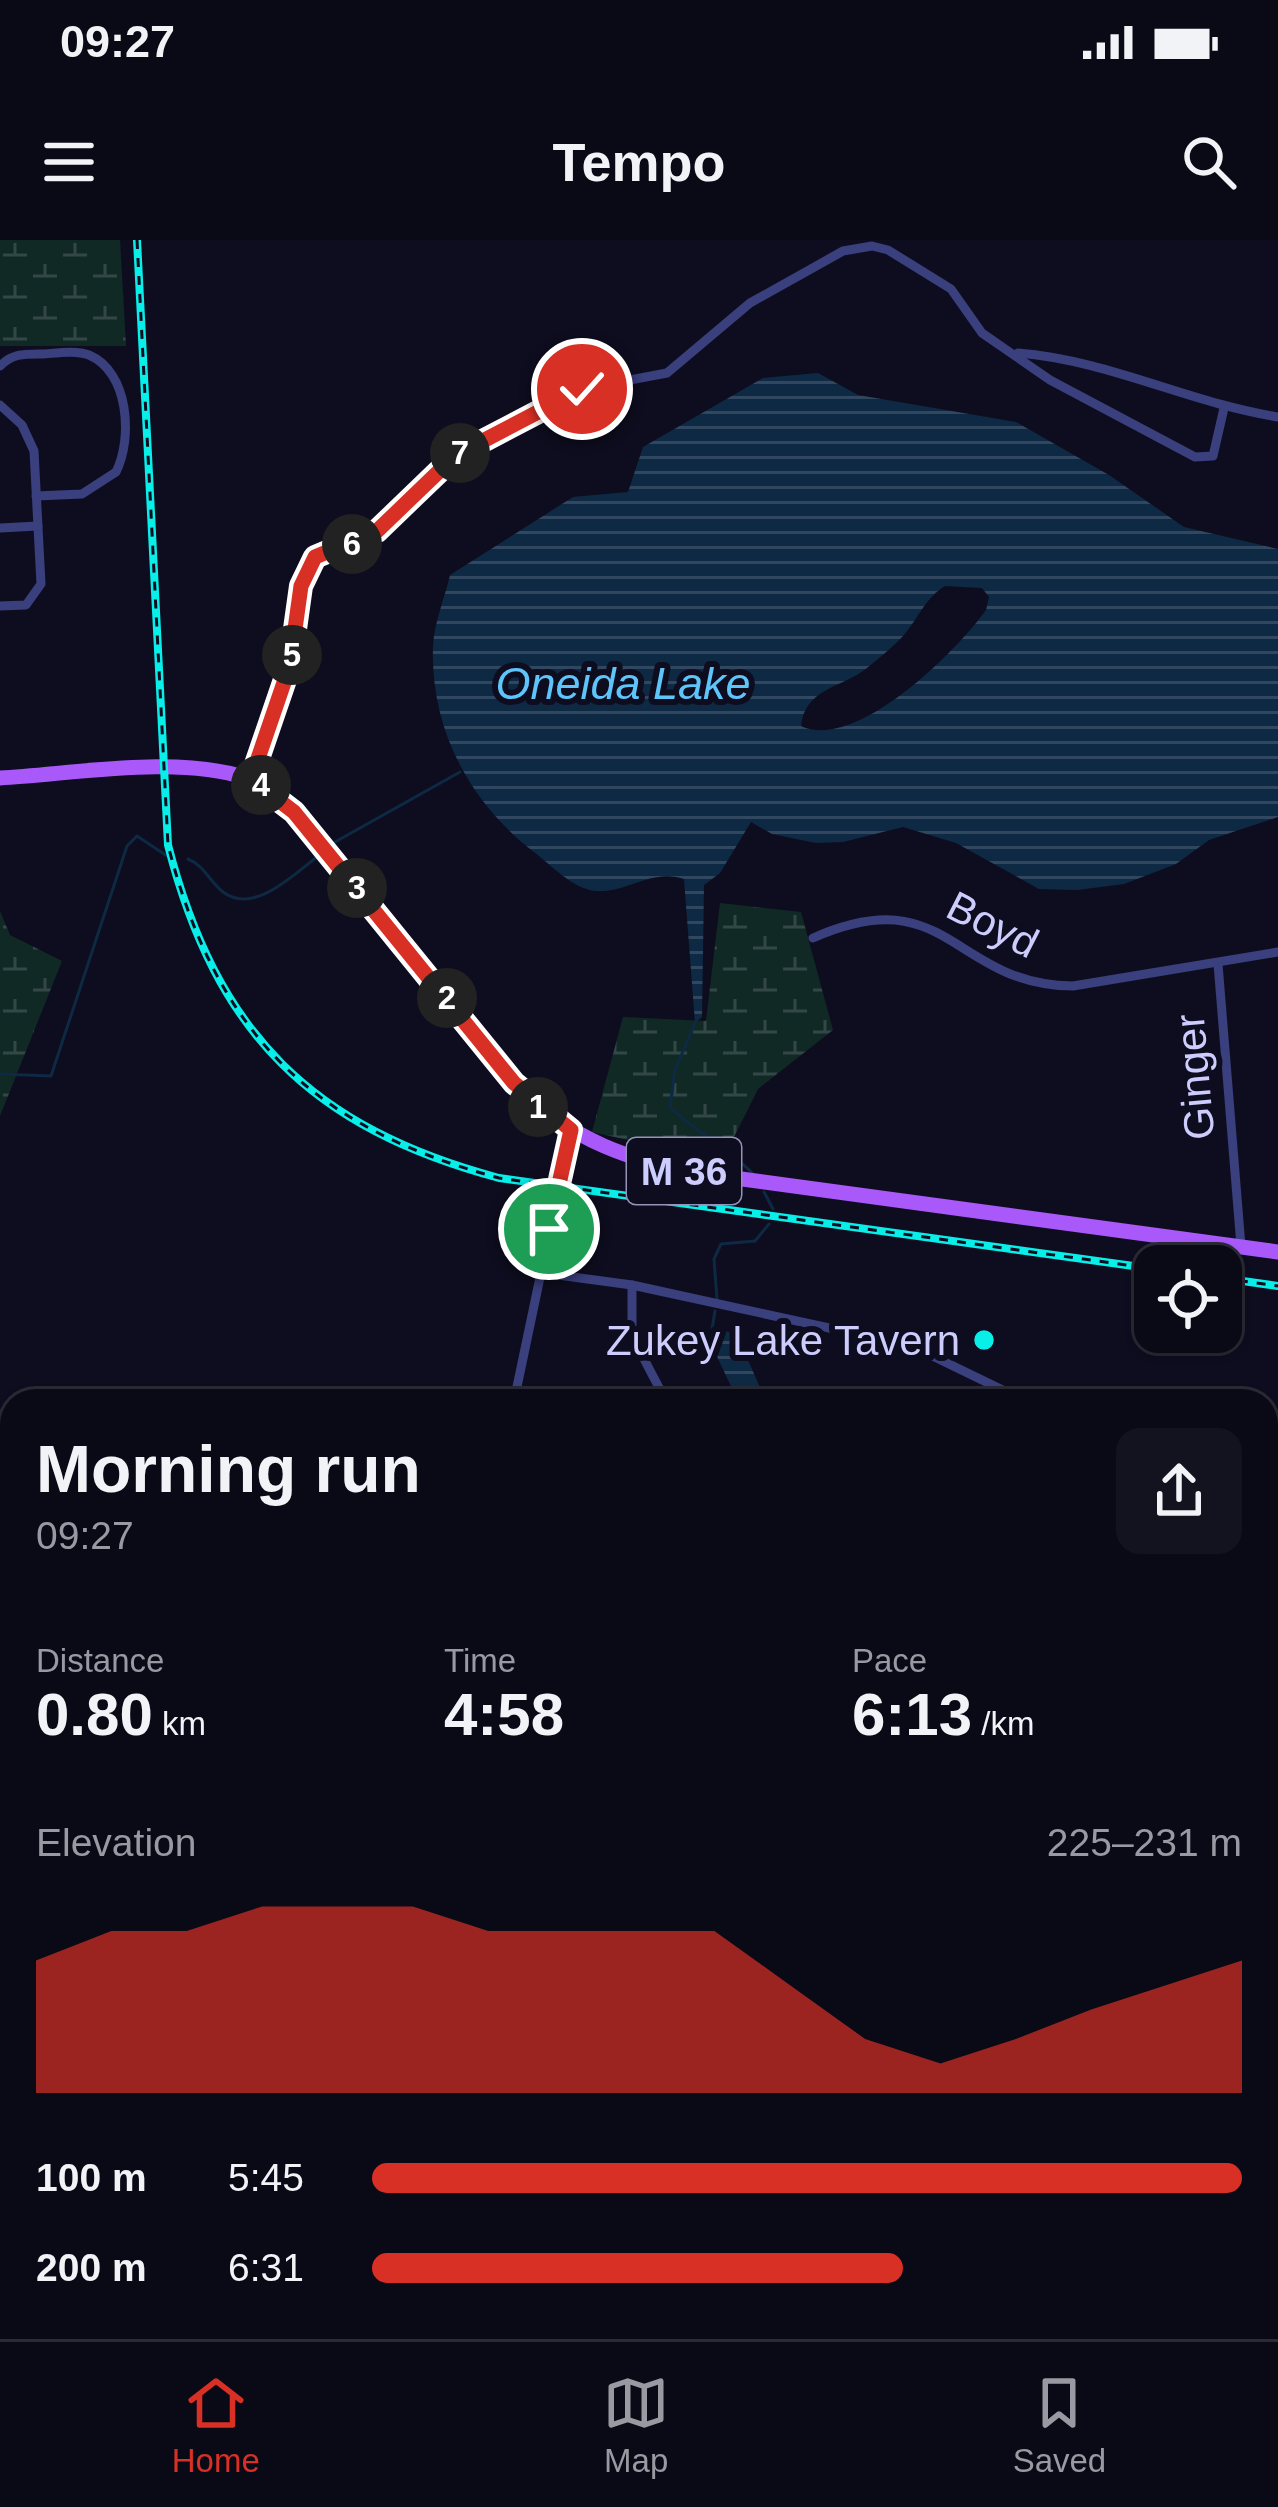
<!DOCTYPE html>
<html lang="en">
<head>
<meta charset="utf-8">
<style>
  body { margin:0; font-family:Helvetica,sans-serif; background:#131320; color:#f1f3f6; height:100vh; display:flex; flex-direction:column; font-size:45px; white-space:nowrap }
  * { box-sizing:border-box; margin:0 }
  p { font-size:39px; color:#999aa1 }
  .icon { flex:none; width:66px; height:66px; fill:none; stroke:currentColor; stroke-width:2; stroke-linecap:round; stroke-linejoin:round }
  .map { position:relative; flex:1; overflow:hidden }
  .sheet { position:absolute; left:0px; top:1149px; width:1278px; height:951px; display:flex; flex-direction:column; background:#0a0a17; border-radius:36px 36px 0 0; box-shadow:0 3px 9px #0004,0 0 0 3px #2a2b36 }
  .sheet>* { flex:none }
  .fabs { position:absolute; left:1134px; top:1005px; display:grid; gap:24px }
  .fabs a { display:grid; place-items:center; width:108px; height:108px; border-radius:24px; background:#0a0a17; box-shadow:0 3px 9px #0004,0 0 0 3px #2a2b36; font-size:60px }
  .pin { position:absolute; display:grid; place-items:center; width:102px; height:102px; color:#fff; margin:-51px; border:6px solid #fff; border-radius:50%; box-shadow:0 3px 12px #0007 }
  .km { position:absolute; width:60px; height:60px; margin:-30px; border-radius:50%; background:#222; color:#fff; font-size:33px; line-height:60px; text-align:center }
  .round { display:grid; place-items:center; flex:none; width:126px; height:126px; border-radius:24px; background:#131320 }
  .head { display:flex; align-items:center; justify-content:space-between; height:204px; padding:0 36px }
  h1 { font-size:66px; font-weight:600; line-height:90px }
  .figures { display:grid; grid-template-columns:repeat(3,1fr); gap:18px; height:204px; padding:12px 36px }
  .figures div { display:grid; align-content:center }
  .figures b { font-size:60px; font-weight:600 }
  .figures small { font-size:33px; font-weight:400 }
  .figures p { font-size:33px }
  .chart { height:336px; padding:24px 36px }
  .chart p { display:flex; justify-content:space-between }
  .chart svg { width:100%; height:216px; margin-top:12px; fill:#d93025; opacity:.7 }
  ul { padding:0 36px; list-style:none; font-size:39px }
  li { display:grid; grid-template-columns:192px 144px 1fr; align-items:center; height:90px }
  li i { height:30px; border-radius:15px; background:#d93025 }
  .status { display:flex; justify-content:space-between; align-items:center; height:84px; padding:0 60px; background:#0a0a17; direction:ltr }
  .status svg { height:33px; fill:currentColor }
  header { display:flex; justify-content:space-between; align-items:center; height:156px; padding:0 36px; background:#0a0a17; font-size:54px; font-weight:600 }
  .dock { display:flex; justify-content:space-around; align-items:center; height:168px; border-top:3px solid #2a2b36; background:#0a0a17; font-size:33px; color:#999aa1 }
  .dock a { display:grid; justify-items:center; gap:6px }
  .dock .on { color:#d93025 }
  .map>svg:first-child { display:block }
  .wetland { fill:url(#wetland-marsh) }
  .water { fill:url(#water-rules); fill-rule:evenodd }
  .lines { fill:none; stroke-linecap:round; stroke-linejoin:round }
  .stream { stroke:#0e2943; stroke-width:3 }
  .minor { stroke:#3a3f7d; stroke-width:9 }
  .primary { stroke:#a958f9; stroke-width:15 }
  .rail-casing { stroke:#08eee9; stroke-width:8 }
  .rail { stroke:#0e0d1f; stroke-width:3; stroke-dasharray:9; stroke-linecap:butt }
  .route-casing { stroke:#fff; stroke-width:24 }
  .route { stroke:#d93025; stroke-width:15 }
  .poi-dot { fill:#08eee9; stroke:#0e0d1f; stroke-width:4.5 }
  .labels { text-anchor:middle; stroke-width:12; stroke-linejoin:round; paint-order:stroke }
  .shield { fill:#0e0d1f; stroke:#9493ba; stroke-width:3 }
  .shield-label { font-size:39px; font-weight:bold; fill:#cdcdfd }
  .street-label { font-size:42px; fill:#cdcdfd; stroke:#0e0d1f }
  .poi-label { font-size:42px; fill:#cdcdfd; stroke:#0e0d1f; text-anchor:end }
  .water-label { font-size:45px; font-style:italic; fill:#5ec5fa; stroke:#0e0d1f }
</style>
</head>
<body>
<div class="status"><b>09:27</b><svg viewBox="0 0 49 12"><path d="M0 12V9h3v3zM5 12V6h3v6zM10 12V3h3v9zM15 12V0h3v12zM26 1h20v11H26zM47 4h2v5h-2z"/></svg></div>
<header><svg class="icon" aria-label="menu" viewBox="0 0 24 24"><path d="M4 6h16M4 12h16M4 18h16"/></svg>Tempo<svg class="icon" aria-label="search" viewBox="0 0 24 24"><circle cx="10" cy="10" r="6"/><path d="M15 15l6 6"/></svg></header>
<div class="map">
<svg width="1278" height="2099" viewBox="0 0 1278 2099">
  <defs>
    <pattern id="wetland-marsh" width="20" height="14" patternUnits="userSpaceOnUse" patternTransform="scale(3)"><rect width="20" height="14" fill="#102925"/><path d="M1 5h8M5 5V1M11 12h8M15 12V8" fill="none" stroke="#324746"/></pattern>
    <pattern id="water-rules" width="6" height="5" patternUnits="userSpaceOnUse" patternTransform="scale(3)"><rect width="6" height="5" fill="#0e2943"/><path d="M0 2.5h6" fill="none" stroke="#30475f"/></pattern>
  </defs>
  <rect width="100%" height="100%" fill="#0e0d1f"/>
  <!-- wetland -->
  <g class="wetland">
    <path d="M 0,0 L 120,0 L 126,106 L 0,106 Z"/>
    <path d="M 720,663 L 801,672 L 833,790 L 758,849 L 722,921 L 592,892 L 623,777 L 706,781 Z"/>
    <path d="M 0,671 L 10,695 L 62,721 L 0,876 Z"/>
  </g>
  <!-- water -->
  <g class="water">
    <path d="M 818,133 L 858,155 L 1016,182 L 1109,235 L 1184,287 L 1278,309 L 1278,577 L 1209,600 L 1176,624 L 1124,644 L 1077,650 L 1039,649 L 956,603 L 903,587 L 843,602 L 816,603 L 772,594 L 751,582 L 720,633 L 704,645 L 702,777 L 695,783 L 684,639 C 651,628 628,653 596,651 C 573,649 551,625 534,612 C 470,563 430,489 433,406 C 434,383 445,357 450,335 L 573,257 L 628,252 L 643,207 L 763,138 ZM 945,346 L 982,348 L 989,357 L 986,370 C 957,411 856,512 801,486 C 805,448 842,448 867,428 C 879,418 893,407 903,396 C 918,379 925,358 945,346 Z"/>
    <path d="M 712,1089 L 736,1093 L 766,1161 L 738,1161 L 712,1106 Z"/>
    <path d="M 1278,1230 L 1278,2013 L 1266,2032 L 1266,1234 Z"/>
    <path d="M 12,1666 L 12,1906 L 0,1904 L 0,1673 Z"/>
    <path d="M 767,2088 L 1242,2088 L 1248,2099 L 777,2099 Z"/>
  </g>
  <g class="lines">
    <!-- stream -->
    <g class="stream">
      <path d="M 335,602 L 460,532"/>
      <path d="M 188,619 C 205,626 209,641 223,652 C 254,675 293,635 317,617"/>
      <path d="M 695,783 L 675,830 L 670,867 C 696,893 727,906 752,933"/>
      <path d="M 0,834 L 51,836 L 127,606 L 137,596 L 167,616"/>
      <path d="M 764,952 L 773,969"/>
      <path d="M 717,1059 L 714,1019 L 721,1004 L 755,1001 L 769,984"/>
      <path d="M 712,1089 L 715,1071"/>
    </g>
    <!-- minor -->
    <g class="minor">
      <path d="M 1018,113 C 1108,120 1189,163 1278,177"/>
      <path d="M 0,126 C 13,113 25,114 43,114 C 57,113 76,110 89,115 C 129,132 133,198 116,232 L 82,254 L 36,256"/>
      <path d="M 0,165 L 22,185 L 34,211 L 41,344 L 26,365 L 0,366"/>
      <path d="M 0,288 L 38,286"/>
      <path d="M 251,539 L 290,425 L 301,346 L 315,317 L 377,291 L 456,215 L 566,157 L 582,149 L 667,133 L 750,63 L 843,11 L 872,6 L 888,10 L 951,49 L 982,93 L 1050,140 L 1195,217 L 1213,216 L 1224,168"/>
      <path d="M 813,698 C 949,638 952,745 1073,746 L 1278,712"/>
      <path d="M 1218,724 L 1241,1006"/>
      <path d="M 543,1033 L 632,1045 L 912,1106 L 1025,1161"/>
      <path d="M 632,1045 L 632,1096 L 666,1161"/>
      <path d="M 254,1161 L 278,1151 L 344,1161"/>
      <path d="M 514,1161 L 571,890"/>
      <path d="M 1266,1202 L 1278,1196"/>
      <path d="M 0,1522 L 12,1518"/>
      <path d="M 0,2013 L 12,2015"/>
      <path d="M 167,2088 L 169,2099"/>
      <path d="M 453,2088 L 453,2099"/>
    </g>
    <!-- primary -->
    <path class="primary" d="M 0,538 C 73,534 178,515 246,538 C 306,557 465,786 517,846 C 570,900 632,922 705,934 L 1278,1012"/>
    <!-- rail casing -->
    <g class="rail-casing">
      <g id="rail">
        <path d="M 137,0 L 168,605 C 216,793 312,888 499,938 L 1155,1029"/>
        <path d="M 1221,1038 L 1278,1046"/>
      </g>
    </g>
    <!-- rail -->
    <use href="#rail" class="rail"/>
  </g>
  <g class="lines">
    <!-- route casing -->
    <g class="route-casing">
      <path id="route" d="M 549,989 L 571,890 L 514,843 L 294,572 L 251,539 L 290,425 L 301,346 L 315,317 L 377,291 L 456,215 L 582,149"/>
    </g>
    <!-- route -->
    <use href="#route" class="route"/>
  </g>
  <!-- markers -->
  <circle class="poi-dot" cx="984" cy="1100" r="12"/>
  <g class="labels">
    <!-- shield labels -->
    <rect class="shield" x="627" y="898" width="114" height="66" rx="9"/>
    <g class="shield-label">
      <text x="684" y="945">M 36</text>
    </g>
    <!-- street labels -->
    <g class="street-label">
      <text transform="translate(993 684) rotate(27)" y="15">Boyd</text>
      <text transform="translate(1194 837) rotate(-95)" y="15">Ginger</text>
    </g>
    <!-- poi labels -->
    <g class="poi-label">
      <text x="960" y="1115">Zukey Lake Tavern</text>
    </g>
    <!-- water labels -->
    <g class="water-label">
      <text x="623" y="459">Oneida Lake</text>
    </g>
  </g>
</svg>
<div class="fabs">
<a><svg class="icon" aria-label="locate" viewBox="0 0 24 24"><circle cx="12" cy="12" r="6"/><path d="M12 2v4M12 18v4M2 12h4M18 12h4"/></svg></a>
</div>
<div class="pin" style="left:549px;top:989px;background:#1e9e55"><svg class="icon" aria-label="arrive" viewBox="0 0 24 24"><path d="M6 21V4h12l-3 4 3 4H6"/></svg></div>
<div class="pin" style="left:582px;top:149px;background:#d93025"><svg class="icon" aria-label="check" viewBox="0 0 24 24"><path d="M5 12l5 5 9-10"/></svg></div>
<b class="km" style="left:538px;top:867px">1</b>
<b class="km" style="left:447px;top:758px">2</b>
<b class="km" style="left:357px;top:648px">3</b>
<b class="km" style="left:261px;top:545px">4</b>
<b class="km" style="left:292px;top:415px">5</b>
<b class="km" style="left:352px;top:304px">6</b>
<b class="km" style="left:460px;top:213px">7</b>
<section class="sheet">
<div class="head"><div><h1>Morning run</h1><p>09:27</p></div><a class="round"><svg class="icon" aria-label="share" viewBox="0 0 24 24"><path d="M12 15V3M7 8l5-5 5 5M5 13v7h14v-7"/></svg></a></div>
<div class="figures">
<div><p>Distance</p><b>0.80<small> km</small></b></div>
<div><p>Time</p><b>4:58</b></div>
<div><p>Pace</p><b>6:13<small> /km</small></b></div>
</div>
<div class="chart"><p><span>Elevation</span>225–231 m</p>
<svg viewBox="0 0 160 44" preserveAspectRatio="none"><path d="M0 44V17L10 11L20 11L30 6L40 6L50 6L60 11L70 11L80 11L90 11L100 22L110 33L120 38L130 33L140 27L150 22L160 17V44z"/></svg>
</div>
<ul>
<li><b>100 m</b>5:45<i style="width:100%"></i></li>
<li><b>200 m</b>6:31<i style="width:61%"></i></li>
</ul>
</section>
</div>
<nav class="dock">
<a class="on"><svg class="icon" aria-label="home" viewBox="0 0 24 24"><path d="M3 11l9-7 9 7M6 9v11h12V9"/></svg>Home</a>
<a><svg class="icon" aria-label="map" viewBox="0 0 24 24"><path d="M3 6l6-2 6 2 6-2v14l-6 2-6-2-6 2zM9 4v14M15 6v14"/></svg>Map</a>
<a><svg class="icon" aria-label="saved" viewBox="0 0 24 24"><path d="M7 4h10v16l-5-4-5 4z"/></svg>Saved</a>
</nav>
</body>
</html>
